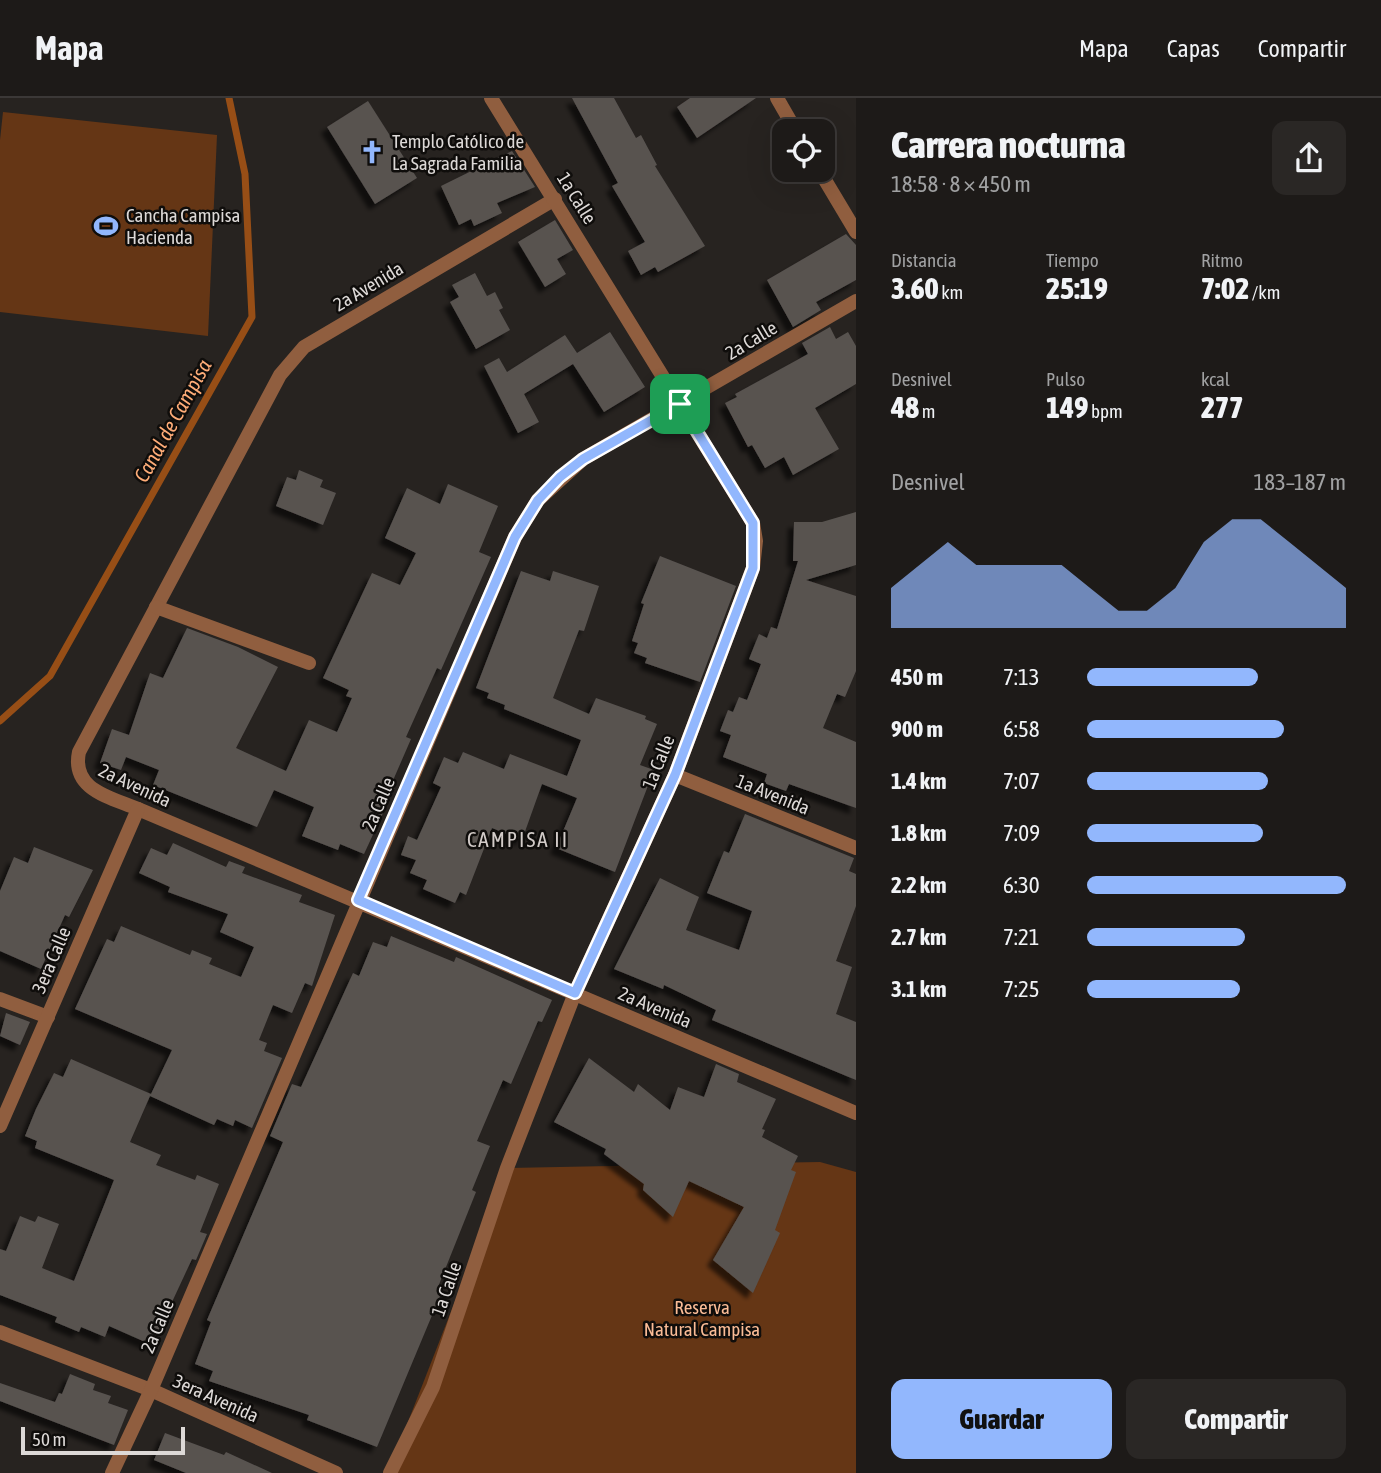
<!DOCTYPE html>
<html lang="es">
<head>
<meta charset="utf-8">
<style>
  body { margin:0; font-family:"Asap Condensed",sans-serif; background:#2a2725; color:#f1f3f6; height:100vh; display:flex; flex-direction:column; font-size:26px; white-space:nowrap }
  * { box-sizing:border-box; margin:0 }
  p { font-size:23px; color:#a0a1a2 }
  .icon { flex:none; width:38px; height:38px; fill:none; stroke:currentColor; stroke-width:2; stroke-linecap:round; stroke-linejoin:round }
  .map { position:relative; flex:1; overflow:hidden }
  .panel { display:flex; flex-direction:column; background:#1d1a18; width:525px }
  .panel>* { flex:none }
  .fabs { position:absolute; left:772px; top:21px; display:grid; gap:14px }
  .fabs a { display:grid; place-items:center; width:63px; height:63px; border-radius:14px; background:#1d1a18; box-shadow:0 7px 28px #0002,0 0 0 2px #3b3837; font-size:35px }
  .scale { position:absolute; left:21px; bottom:18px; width:164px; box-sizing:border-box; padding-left:7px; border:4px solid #ddd9d7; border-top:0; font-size:19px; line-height:24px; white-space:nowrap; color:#ddd9d7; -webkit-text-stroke:5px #0f0d0b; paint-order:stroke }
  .pin { position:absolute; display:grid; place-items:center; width:60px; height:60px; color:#fff; margin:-30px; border-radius:14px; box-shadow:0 4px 10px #0006 }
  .round { display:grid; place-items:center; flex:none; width:74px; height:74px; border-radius:14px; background:#2a2725 }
  .headline { display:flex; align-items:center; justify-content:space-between; height:119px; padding:0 35px }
  h1 { font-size:38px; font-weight:800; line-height:52px }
  .metrics { display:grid; grid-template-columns:repeat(3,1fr); gap:10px; height:119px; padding:7px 35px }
  .metrics div { display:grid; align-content:center }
  .metrics b { font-size:30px; font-weight:800 }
  .metrics small { font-size:19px; font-weight:400 }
  .metrics p { font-size:19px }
  .chart { height:196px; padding:14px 35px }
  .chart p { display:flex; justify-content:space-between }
  .chart svg { width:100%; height:126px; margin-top:7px; fill:#92b7fd; opacity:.7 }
  .button { display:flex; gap:14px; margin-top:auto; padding:14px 35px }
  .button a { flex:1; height:80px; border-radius:14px; background:#92b7fd; color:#111; font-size:28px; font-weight:800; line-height:80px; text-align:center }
  .button a+a { background:#2a2725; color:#f1f3f6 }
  ul { padding:0 35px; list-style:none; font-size:23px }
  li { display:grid; grid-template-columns:112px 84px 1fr; align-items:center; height:52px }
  li i { height:18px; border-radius:9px; background:#92b7fd }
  header { display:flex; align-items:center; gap:42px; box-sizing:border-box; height:98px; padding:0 35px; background:#1d1a18; border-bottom:2px solid #3b3837 }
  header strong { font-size:33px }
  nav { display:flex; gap:38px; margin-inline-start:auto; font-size:24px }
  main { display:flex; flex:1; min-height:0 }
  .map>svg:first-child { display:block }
  .green { fill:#653615 }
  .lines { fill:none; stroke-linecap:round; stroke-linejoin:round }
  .stream { stroke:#974e16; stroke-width:7 }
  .building { fill:#585350; filter:url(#shadow) }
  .street { stroke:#905e3f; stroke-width:14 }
  .route-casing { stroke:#fff; stroke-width:14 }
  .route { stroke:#92b7fd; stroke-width:9 }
  .labels { text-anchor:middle; stroke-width:5; stroke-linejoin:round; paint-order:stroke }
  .poi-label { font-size:19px; fill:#ddd9d7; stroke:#0f0d0b; text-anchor:start }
  .street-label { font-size:19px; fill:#ddd9d7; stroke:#0f0d0b }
  .park-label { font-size:19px; fill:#fbbc96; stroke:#0f0d0b }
  .water-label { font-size:21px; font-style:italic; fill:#feac78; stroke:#0f0d0b }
  .neighbourhood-label { font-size:21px; letter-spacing:2px; fill:#d2cbc8; stroke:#0f0d0b }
</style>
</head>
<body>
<header>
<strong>Mapa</strong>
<nav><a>Mapa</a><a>Capas</a><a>Compartir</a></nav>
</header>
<main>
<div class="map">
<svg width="856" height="1375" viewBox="0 0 856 1375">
  <defs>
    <filter id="shadow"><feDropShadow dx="-6" dy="6" stdDeviation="2" flood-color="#0009"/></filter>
  </defs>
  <rect width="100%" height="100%" fill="#272320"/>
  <!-- green -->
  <g class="green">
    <path d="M 3,14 L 217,37 L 208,238 L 0,214 L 0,42 Z"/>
    <path d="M 820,1064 L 856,1074 L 856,1375 L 388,1375 L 507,1070 Z"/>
  </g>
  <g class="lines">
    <!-- stream -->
    <path class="stream" d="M 0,623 L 50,578 L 252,219 L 245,76 L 229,0"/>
  </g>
  <!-- building -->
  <g class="building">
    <path d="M 572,0 L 614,0 L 636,40 L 641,37 L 657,67 L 655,68 L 705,148 L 658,174 L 655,169 L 641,177 L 628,153 L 645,144 L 612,88 L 618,85 Z"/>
    <path d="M 690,0 L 756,0 L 697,40 L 677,9 Z"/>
    <path d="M 368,3 L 417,80 L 375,106 L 327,29 Z"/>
    <path d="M 512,53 L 535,89 L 497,105 L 502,115 L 474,128 L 471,121 L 459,127 L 441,88 Z"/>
    <path d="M 555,122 L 573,152 L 557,161 L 566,176 L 545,189 L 518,144 Z"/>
    <path d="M 846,136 L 856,147 L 856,182 L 816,204 L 821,212 L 793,229 L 767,182 Z"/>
    <path d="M 475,175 L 487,198 L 495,194 L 503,210 L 499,212 L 510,232 L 476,251 L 450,204 L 459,199 L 452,187 Z"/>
    <path d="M 830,229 L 836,241 L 848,234 L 856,248 L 856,286 L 815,310 L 839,351 L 793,377 L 784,359 L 765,370 L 752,347 L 748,349 L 725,305 L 737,299 L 735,296 L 808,256 L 802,245 Z"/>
    <path d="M 610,234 L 645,289 L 604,314 L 573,266 L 524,296 L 539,324 L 518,335 L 484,268 L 499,260 L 507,274 L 565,237 L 577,255 Z"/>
    <path d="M 299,372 L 323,382 L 320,389 L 336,395 L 323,427 L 276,408 L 287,379 L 296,382 Z"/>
    <path d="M 448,386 L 498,408 L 479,454 L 491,459 L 441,572 L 437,570 L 406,639 L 411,641 L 391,687 L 395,689 L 364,756 L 340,746 L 338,752 L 302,738 L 314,709 L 274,692 L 257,729 L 153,687 L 159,672 L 126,659 L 121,672 L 100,665 L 112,631 L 129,637 L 150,575 L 163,580 L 187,530 L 238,549 L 278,569 L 236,650 L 286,673 L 309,622 L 337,634 L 352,600 L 346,598 L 349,592 L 323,580 L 372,475 L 400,487 L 416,455 L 385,440 L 407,390 L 440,406 Z"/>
    <path d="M 856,414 L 856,467 L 806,482 L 856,498 L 856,573 L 845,599 L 837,596 L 823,630 L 856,644 L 856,710 L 789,686 L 786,693 L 764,685 L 767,676 L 723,659 L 731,637 L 720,633 L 728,612 L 733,614 L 739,599 L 747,602 L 761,566 L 749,561 L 759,536 L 767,540 L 771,529 L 777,531 L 798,463 L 793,463 L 794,424 L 822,424 Z"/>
    <path d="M 660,458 L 736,488 L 700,584 L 645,565 L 647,560 L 634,555 L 638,545 L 632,543 L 644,506 L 641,505 Z"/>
    <path d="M 521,473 L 550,483 L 553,473 L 599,488 L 584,533 L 579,532 L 553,600 L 589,616 L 596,600 L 646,618 L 645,621 L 657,626 L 640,667 L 654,672 L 615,774 L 556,750 L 577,700 L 542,686 L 522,742 L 492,730 L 466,797 L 460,794 L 455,805 L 423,791 L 427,782 L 410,775 L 416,762 L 401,757 L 408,738 L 417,742 L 441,689 L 433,685 L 444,659 L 458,665 L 463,654 L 504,671 L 510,656 L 567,678 L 581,642 L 504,611 L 505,607 L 487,600 L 489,595 L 476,590 Z"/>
    <path d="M 745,716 L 854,760 L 849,773 L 856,776 L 856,808 L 836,863 L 852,869 L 836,916 L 856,924 L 856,982 L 712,922 L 716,912 L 664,887 L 663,891 L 614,871 L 660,780 L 699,799 L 686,832 L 739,852 L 752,813 L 707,795 L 724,753 L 729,755 Z"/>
    <path d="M 173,745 L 226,769 L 229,763 L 245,769 L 242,775 L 302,797 L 299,804 L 335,817 L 312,888 L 305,885 L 292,915 L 273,907 L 259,942 L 267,945 L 264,953 L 282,960 L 252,1030 L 235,1022 L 233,1028 L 217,1021 L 214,1027 L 150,998 L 130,1044 L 161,1057 L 156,1067 L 195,1082 L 197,1077 L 219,1086 L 200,1134 L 207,1136 L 196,1162 L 192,1161 L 152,1247 L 109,1228 L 105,1239 L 81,1229 L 79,1234 L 55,1224 L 57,1219 L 0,1197 L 0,1151 L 6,1153 L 20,1118 L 35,1124 L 38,1118 L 59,1126 L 42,1170 L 74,1183 L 114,1082 L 35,1050 L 37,1043 L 25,1038 L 36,1011 L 54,975 L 63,979 L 71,961 L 151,996 L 172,952 L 75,911 L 107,841 L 114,844 L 121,828 L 190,857 L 192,852 L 212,860 L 209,866 L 241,879 L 254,849 L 220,834 L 228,816 L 168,794 L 170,789 L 139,775 L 151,750 L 167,757 Z"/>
    <path d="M 34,749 L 93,772 L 69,819 L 65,817 L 41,871 L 0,853 L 0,793 L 14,759 L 28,765 Z"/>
    <path d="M 391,838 L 454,864 L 456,859 L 552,902 L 542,924 L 538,923 L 511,986 L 503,982 L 477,1043 L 490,1048 L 472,1092 L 476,1094 L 438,1189 L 443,1191 L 377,1349 L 307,1322 L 309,1317 L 209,1283 L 213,1273 L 195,1266 L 211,1224 L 207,1222 L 283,1044 L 270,1038 L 292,986 L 301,989 L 353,875 L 359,878 L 373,844 L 387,849 Z"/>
    <path d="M 6,915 L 30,924 L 20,947 L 0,938 Z"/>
    <path d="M 589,960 L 634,994 L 638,986 L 670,1012 L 678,989 L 704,999 L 716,966 L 739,976 L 737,984 L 776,1001 L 762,1031 L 765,1032 L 762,1039 L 798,1058 L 791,1072 L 796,1074 L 775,1132 L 780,1135 L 753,1195 L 713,1162 L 744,1109 L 689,1083 L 673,1119 L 643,1092 L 644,1086 L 604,1056 L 606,1051 L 554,1024 Z"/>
    <path d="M 70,1276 L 95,1286 L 93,1292 L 111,1298 L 108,1305 L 128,1312 L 114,1347 L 0,1303 L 0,1285 L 55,1304 L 59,1295 L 62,1296 Z"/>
    <path d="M 165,1335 L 224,1357 L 226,1354 L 272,1375 L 186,1375 L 154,1362 Z"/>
  </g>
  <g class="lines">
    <!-- street -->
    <g class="street">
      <path d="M 777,0 L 796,33"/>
      <path d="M 819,72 L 856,134"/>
      <path d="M 555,101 L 304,249 L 280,277 L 79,654 C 71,692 110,699 138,711 L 856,1015"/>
      <path d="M 156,509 L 309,565"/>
      <path d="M 675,677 L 856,750"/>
      <path d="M 0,901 L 48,919"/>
      <path d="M 0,1028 L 138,711"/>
      <path d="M 0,1234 L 151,1292 L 336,1375"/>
      <path d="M 112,1375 L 151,1292 L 515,439 L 538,402 L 583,361 L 856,203"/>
      <path d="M 390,1375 L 433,1289 L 507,1070 L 575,895 L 675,677 L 753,470 L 756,443 L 753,425 L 491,0"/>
    </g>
  </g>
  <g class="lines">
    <!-- route casing -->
    <g class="route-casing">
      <path id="route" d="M 680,306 L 753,425 L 753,470 L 675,677 L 575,895 L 358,802 L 515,439 L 538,402 L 560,379 L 583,361 Z"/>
    </g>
    <!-- route -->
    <use href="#route" class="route"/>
  </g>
  <!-- icons -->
  <defs>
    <g id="church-bare" transform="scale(1.89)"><path d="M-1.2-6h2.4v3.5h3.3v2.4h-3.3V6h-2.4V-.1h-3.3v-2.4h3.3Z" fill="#92b7fd" stroke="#0f0d0b" stroke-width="2.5" paint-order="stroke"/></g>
    <g id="stadium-bare" transform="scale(1.89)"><path d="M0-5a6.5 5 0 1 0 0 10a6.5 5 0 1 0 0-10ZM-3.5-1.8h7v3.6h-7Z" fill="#92b7fd" stroke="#0f0d0b" stroke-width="2.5" paint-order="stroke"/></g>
  </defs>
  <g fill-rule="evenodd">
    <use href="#church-bare" x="372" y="54"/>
    <use href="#stadium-bare" x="106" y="128"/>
  </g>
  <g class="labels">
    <!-- poi labels -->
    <g class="poi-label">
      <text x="392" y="50">Templo Católico de<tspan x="392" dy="22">La Sagrada Familia</tspan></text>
      <text x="126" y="124">Cancha Campisa<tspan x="126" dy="22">Hacienda</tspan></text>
    </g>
    <!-- street labels -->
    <g class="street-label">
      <text transform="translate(577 100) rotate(58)" y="7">1a Calle</text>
      <text transform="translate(368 188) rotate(-31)" y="7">2a Avenida</text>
      <text transform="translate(751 242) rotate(-31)" y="7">2a Calle</text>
      <text transform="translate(658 664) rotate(-68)" y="7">1a Calle</text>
      <text transform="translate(135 687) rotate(25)" y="7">2a Avenida</text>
      <text transform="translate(773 696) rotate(22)" y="7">1a Avenida</text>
      <text transform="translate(378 706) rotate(-67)" y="7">2a Calle</text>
      <text transform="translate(51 862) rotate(-67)" y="7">3era Calle</text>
      <text transform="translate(655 909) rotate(23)" y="7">2a Avenida</text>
      <text transform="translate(446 1191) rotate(-71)" y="7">1a Calle</text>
      <text transform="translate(157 1228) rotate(-67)" y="7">2a Calle</text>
      <text transform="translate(216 1300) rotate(24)" y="7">3era Avenida</text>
    </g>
    <!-- park labels -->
    <g class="park-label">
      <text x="702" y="1216">Reserva<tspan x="702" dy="22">Natural Campisa</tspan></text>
    </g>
    <!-- water labels -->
    <g class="water-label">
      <text transform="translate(173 323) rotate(-61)" y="7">Canal de Campisa</text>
    </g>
    <!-- neighbourhood labels -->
    <g class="neighbourhood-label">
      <text x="518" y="749">CAMPISA II</text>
    </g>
  </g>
</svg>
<div class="fabs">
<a><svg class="icon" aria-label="locate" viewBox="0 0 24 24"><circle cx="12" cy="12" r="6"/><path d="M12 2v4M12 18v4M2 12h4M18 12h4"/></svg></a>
</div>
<div class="scale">50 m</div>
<div class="pin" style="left:680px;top:306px;background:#1e9e55"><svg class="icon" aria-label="arrive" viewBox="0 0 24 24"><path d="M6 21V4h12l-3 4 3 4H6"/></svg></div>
</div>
<section class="panel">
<div class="headline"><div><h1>Carrera nocturna</h1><p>18:58 · 8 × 450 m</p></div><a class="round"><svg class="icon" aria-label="share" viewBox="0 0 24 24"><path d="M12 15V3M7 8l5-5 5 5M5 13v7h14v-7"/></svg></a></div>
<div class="metrics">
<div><p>Distancia</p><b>3.60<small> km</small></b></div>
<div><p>Tiempo</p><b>25:19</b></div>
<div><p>Ritmo</p><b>7:02<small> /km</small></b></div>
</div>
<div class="metrics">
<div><p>Desnivel</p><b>48<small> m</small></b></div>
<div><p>Pulso</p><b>149<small> bpm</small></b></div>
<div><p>kcal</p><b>277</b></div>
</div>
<div class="chart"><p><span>Desnivel</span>183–187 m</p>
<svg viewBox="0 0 160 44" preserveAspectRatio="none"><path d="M0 44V30L10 22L20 14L30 22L40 22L50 22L60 22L70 30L80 38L90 38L100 30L110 14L120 6L130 6L140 14L150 22L160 30V44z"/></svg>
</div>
<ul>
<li><b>450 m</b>7:13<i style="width:66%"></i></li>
<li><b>900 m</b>6:58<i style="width:76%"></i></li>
<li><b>1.4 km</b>7:07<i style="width:70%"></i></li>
<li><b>1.8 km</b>7:09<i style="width:68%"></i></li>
<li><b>2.2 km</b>6:30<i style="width:100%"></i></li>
<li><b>2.7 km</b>7:21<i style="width:61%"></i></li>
<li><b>3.1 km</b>7:25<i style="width:59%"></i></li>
</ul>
<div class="button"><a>Guardar</a><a>Compartir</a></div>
</section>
</main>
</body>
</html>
